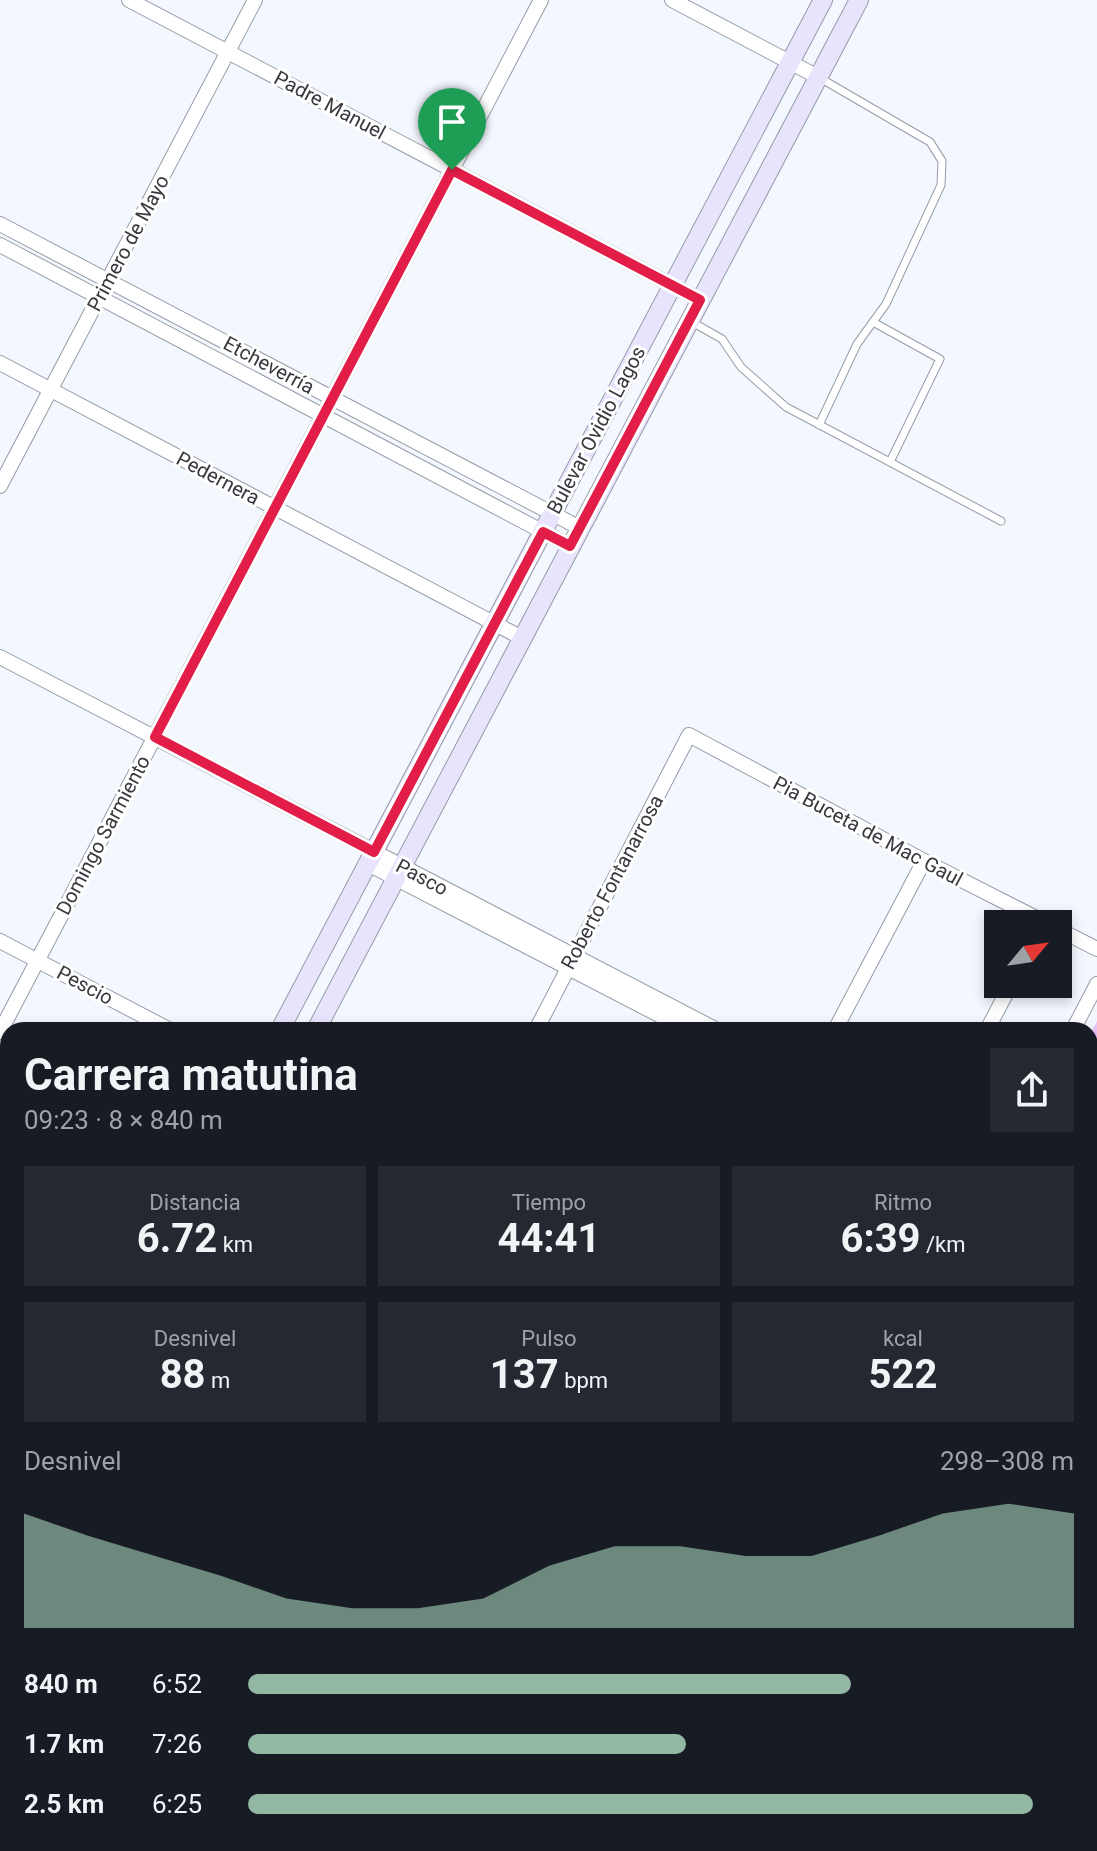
<!DOCTYPE html>
<html lang="es">
<head>
<meta charset="utf-8">
<style>
  body { margin:0; font-family:Roboto,sans-serif; background:#242831; color:#f1f3f6; height:100vh; display:flex; flex-direction:column; font-size:30px; white-space:nowrap }
  * { box-sizing:border-box; margin:0 }
  p { font-size:26px; color:#9ea1a6 }
  .icon { flex:none; width:44px; height:44px; fill:none; stroke:currentColor; stroke-width:2; stroke-linecap:round; stroke-linejoin:round }
  .map { position:relative; flex:1; overflow:hidden }
  .details { position:absolute; left:0px; top:1022px; width:1098px; height:830px; display:flex; flex-direction:column; background:#171b24; border-radius:24px 24px 0 0; box-shadow:0 4px 12px #0003 }
  .details>* { flex:none }
  .needle { width:52px; rotate:61deg }
  .fabs { position:absolute; left:984px; top:910px; display:grid; gap:16px }
  .fabs a { display:grid; place-items:center; width:88px; height:88px; border-radius:0px; background:#171b24; box-shadow:0 4px 12px #0003; font-size:40px }
  .pin { position:absolute; display:grid; place-items:center; width:68px; height:68px; color:#fff; margin:-82px -34px; border-radius:50% 50% 50% 0; rotate:-45deg; box-shadow:0 0 8px #0007 }
  .pin .icon { rotate:45deg }
  .round { display:grid; place-items:center; flex:none; width:84px; height:84px; border-radius:0px; background:#242831 }
  .overview { display:flex; align-items:center; justify-content:space-between; height:136px; padding:0 24px }
  h1 { font-size:44px; font-weight:700; line-height:60px }
  .metrics { display:grid; grid-template-columns:repeat(3,1fr); gap:12px; height:136px; padding:8px 24px }
  .metrics div { display:grid; align-content:center; border-radius:0px; background:#242831; text-align:center }
  .metrics b { font-size:40px; font-weight:700 }
  .metrics small { font-size:22px; font-weight:400 }
  .metrics p { font-size:22px }
  .chart { height:224px; padding:16px 24px }
  .chart p { display:flex; justify-content:space-between }
  .chart svg { width:100%; height:144px; margin-top:8px; fill:#92b8a4; opacity:.7 }
  ul { padding:0 24px; list-style:none; font-size:26px }
  li { display:grid; grid-template-columns:128px 96px 1fr; align-items:center; height:60px }
  li i { height:20px; border-radius:10px; background:#92b8a4 }
  .map>svg:first-child { display:block }
  .green { fill:#e8c5fb }
  .lines { fill:none; stroke-linecap:round; stroke-linejoin:round }
  .lane-casing { stroke:#979ca8; stroke-width:9 }
  .street-casing { stroke:#979ca8; stroke-width:16 }
  .secondary-casing { stroke:#979ca8; stroke-width:20 }
  .lane { stroke:#fff; stroke-width:7 }
  .street { stroke:#fff; stroke-width:14 }
  .secondary { stroke:#e8e4fd; stroke-width:18 }
  .route-casing { stroke:#fff; stroke-width:16 }
  .route { stroke:#e11d48; stroke-width:10 }
  .labels { text-anchor:middle; stroke-width:6; stroke-linejoin:round; paint-order:stroke }
  .street-label { font-size:20px; fill:#37393e; stroke:#fff }
</style>
</head>
<body>
<div class="map">
<svg width="1097" height="1851" viewBox="0 0 1097 1851">
  <rect width="100%" height="100%" fill="#f3f7fe"/>
  <!-- green -->
  <path class="green" d="M 1097,1021 L 1097,1851 L 697,1851 L 684,1844 L 1090,1844 L 1090,1035 Z"/>
  <g class="lines">
    <!-- lane casing -->
    <g class="lane-casing">
      <g id="lane">
        <path d="M 692,322 L 722,339 L 741,367 L 786,407 L 1001,521"/>
        <path d="M 873,322 L 940,359 L 890,462"/>
        <path d="M 819,425 L 857,344 L 886,304 L 941,185 L 942,161 L 930,142 L 820,78"/>
      </g>
    </g>
    <!-- street casing -->
    <g class="street-casing">
      <g id="street">
        <path d="M 129,0 L 700,300"/>
        <path d="M 672,0 L 818,77"/>
        <path d="M 0,224 L 580,528"/>
        <path d="M 0,245 L 570,546"/>
        <path d="M 0,363 L 522,638"/>
        <path d="M 0,486 L 255,0"/>
        <path d="M 0,657 L 717,1030"/>
        <path d="M 368,864 L 688,1030"/>
        <path d="M 1058,929 L 1097,949"/>
        <path d="M 0,941 L 170,1030"/>
        <path d="M 536,1030 L 689,735 L 924,861 L 1048,924"/>
        <path d="M 835,1030 L 924,861"/>
        <path d="M 987,1030 L 1011,984"/>
        <path d="M 1073,1030 L 1097,984"/>
        <path d="M 0,1032 L 541,0"/>
        <path d="M 0,1232 L 8,1237"/>
        <path d="M 0,1803 L 8,1807"/>
        <path d="M 78,1844 L 91,1851"/>
        <path d="M 171,1851 L 175,1844"/>
        <path d="M 457,1851 L 460,1844"/>
      </g>
    </g>
    <!-- secondary casing -->
    <g class="secondary-casing">
      <g id="secondary">
        <path d="M 280,1030 L 823,0"/>
        <path d="M 316,1030 L 859,0"/>
        <path d="M 0,1523 L 8,1527"/>
        <path d="M 0,1562 L 8,1547"/>
        <path d="M 0,1630 L 8,1615"/>
        <path d="M 547,1844 L 561,1851"/>
        <path d="M 625,1844 L 638,1851"/>
      </g>
    </g>
    <!-- lane -->
    <use href="#lane" class="lane"/>
    <!-- street -->
    <use href="#street" class="street"/>
    <!-- secondary -->
    <use href="#secondary" class="secondary"/>
  </g>
  <g class="lines">
    <!-- route casing -->
    <g class="route-casing">
      <path id="route" d="M 452,170 L 700,300 L 570,546 L 543,532 L 374,852 L 155,737 Z"/>
    </g>
    <!-- route -->
    <use href="#route" class="route"/>
  </g>
  <g class="labels">
    <!-- street labels -->
    <g class="street-label">
      <text transform="translate(330 105) rotate(28)" y="7">Padre Manuel</text>
      <text transform="translate(128 243) rotate(-62)" y="7">Primero de Mayo</text>
      <text transform="translate(269 365) rotate(28)" y="7">Etcheverría</text>
      <text transform="translate(596 430) rotate(-62)" y="7">Bulevar Ovidio Lagos</text>
      <text transform="translate(218 478) rotate(28)" y="7">Pedernera</text>
      <text transform="translate(868 831) rotate(28)" y="7">Pia Buceta de Mac Gaul</text>
      <text transform="translate(103 835) rotate(-62)" y="7">Domingo Sarmiento</text>
      <text transform="translate(422 877) rotate(28)" y="7">Pasco</text>
      <text transform="translate(612 882) rotate(-62)" y="7">Roberto Fontanarrosa</text>
      <text transform="translate(85 985) rotate(28)" y="7">Pescio</text>
    </g>
  </g>
</svg>
<div class="fabs">
<a><svg class="needle" viewBox="-14 -14 28 28"><path d="M0-13l5 13h-10z" fill="#e53935"/><path d="M0 13l5-13h-10z" fill="#9ea1a6"/></svg></a>
</div>
<div class="pin" style="left:452px;top:170px;background:#1e9e55"><svg class="icon" aria-label="arrive" viewBox="0 0 24 24"><path d="M6 21V4h12l-3 4 3 4H6"/></svg></div>
<section class="details">
<div class="overview"><div><h1>Carrera matutina</h1><p>09:23 · 8 × 840 m</p></div><a class="round"><svg class="icon" aria-label="share" viewBox="0 0 24 24"><path d="M12 15V3M7 8l5-5 5 5M5 13v7h14v-7"/></svg></a></div>
<div class="metrics">
<div><p>Distancia</p><b>6.72<small> km</small></b></div>
<div><p>Tiempo</p><b>44:41</b></div>
<div><p>Ritmo</p><b>6:39<small> /km</small></b></div>
</div>
<div class="metrics">
<div><p>Desnivel</p><b>88<small> m</small></b></div>
<div><p>Pulso</p><b>137<small> bpm</small></b></div>
<div><p>kcal</p><b>522</b></div>
</div>
<div class="chart"><p><span>Desnivel</span>298–308 m</p>
<svg viewBox="0 0 160 44" preserveAspectRatio="none"><path d="M0 44V9L10 16L20 22L30 28L40 35L50 38L60 38L70 35L80 25L90 19L100 19L110 22L120 22L130 16L140 9L150 6L160 9V44z"/></svg>
</div>
<ul>
<li><b>840 m</b>6:52<i style="width:73%"></i></li>
<li><b>1.7 km</b>7:26<i style="width:53%"></i></li>
<li><b>2.5 km</b>6:25<i style="width:95%"></i></li>
</ul>
</section>
</div>
</body>
</html>
